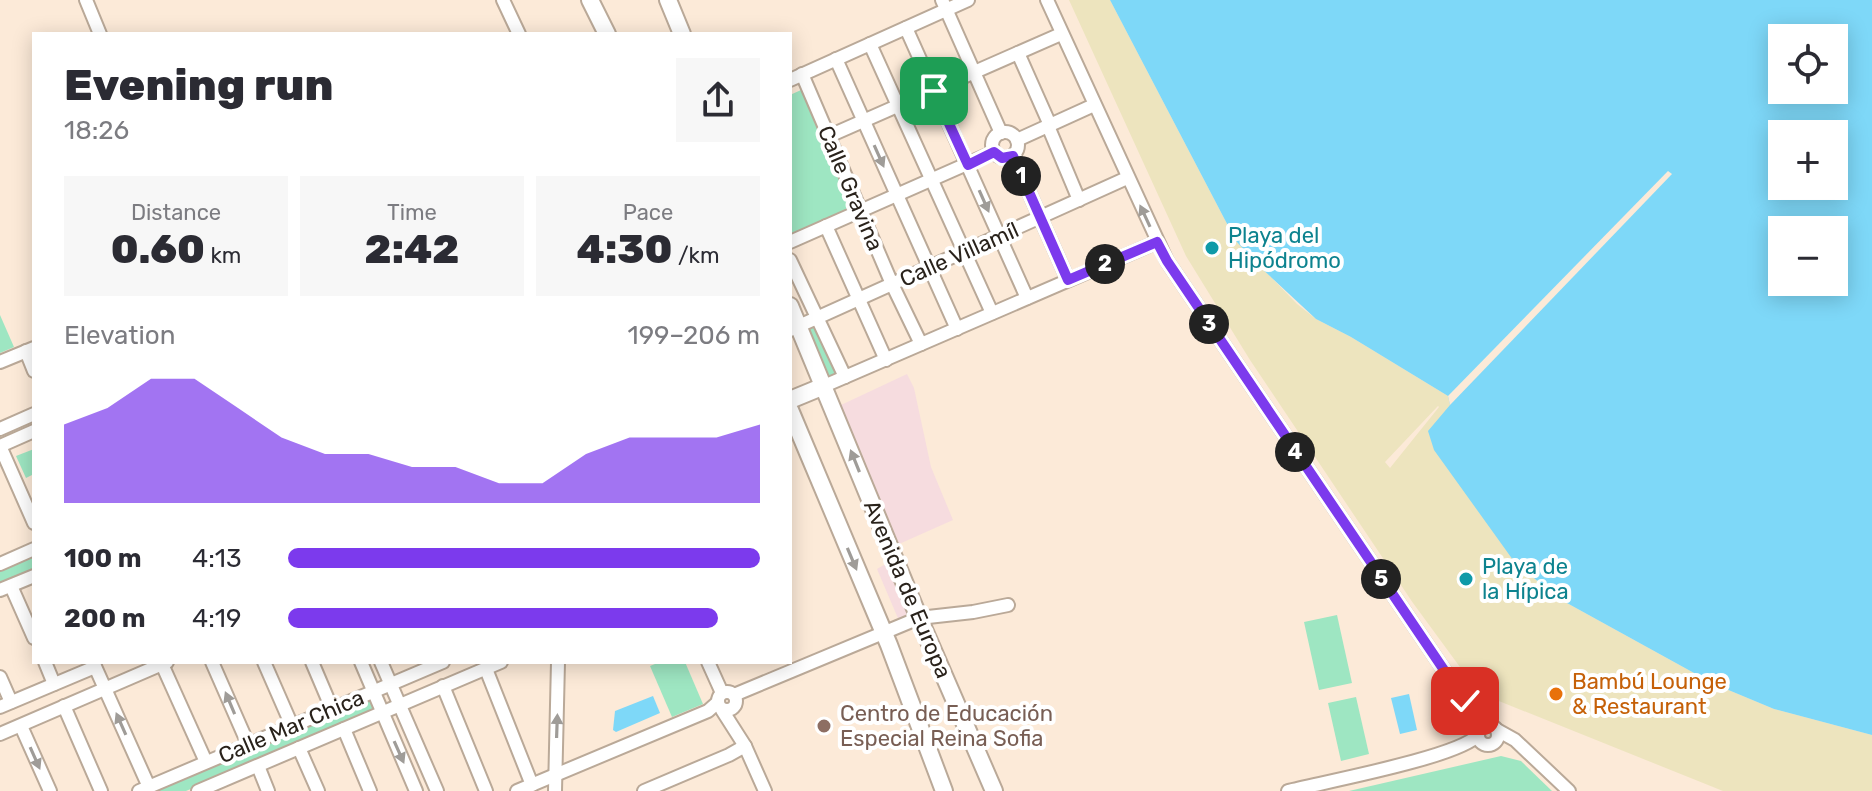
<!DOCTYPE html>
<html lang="en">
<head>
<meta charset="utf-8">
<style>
  body { margin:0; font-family:Rubik,sans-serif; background:#f7f7f7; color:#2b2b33; height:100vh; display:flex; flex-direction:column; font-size:30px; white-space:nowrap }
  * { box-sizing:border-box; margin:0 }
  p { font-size:26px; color:#7c7c81 }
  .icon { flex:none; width:44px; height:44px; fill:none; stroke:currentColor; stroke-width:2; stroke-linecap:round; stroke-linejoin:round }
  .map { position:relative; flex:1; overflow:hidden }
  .details { position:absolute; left:32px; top:32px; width:760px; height:632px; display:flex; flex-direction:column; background:#fff; border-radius:0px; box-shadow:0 4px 20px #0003 }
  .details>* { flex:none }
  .buttons { position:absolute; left:1768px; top:24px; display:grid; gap:16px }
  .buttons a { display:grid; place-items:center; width:80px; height:80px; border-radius:0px; background:#fff; box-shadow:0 4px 20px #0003; font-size:40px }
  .pin { position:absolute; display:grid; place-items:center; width:68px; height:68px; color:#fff; margin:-34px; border-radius:16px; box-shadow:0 4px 12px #0006 }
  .km { position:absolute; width:40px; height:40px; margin:-20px; border-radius:50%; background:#222; color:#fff; font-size:22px; line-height:40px; text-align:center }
  .round { display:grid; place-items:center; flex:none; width:84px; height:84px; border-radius:0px; background:#f7f7f7 }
  .headline { display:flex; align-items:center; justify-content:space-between; height:136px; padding:0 32px }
  h1 { font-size:44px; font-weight:800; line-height:60px }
  .figures { display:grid; grid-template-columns:repeat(3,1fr); gap:12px; height:136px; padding:8px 32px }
  .figures div { display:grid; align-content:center; border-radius:0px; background:#f7f7f7; text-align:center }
  .figures b { font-size:40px; font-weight:800 }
  .figures small { font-size:22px; font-weight:400 }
  .figures p { font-size:22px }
  .chart { height:224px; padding:16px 32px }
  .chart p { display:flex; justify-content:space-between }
  .chart svg { width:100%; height:144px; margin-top:8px; fill:#7c3aed; opacity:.7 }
  ul { padding:0 32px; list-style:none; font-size:26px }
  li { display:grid; grid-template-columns:128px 96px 1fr; align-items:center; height:60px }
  li i { height:20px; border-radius:10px; background:#7c3aed }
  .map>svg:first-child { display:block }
  .commercial { fill:#f6dcdf }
  .green { fill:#9ee6c2 }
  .sand { fill:#ede4be; fill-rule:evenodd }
  .water { fill:#7ed8f8; fill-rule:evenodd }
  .pier { fill:#fcead8 }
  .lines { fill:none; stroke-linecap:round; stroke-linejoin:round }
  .minor-casing { stroke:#baa998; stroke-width:16 }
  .major-casing { stroke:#baa998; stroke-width:20 }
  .minor { stroke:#fff; stroke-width:12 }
  .major { stroke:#fff; stroke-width:16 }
  .oneway { fill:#9f9c98 }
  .route-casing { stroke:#fff; stroke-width:16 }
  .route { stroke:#7c3aed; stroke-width:10 }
  .culture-dot { fill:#0f9aa8; stroke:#fff; stroke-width:3 }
  .food-dot { fill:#e8710a; stroke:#fff; stroke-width:3 }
  .education-dot { fill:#8d6e63; stroke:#fff; stroke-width:3 }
  .labels { text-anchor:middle; stroke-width:8; stroke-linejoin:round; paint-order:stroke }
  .street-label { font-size:22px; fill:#29221b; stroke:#fff }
  .culture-label { font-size:22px; fill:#0d838f; stroke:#fff; text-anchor:start }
  .food-label { font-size:22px; fill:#c56008; stroke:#fff; text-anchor:start }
  .education-label { font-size:22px; fill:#785e54; stroke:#fff; text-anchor:start }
</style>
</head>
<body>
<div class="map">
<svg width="1872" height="791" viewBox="0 0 1872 791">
  <rect width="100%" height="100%" fill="#fcead8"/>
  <!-- commercial -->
  <g class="commercial">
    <path d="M 907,374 L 914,388 L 931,467 L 953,520 L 899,544 L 841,405 Z"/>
    <path d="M 889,562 L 913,617 L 900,623 L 877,569 Z"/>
  </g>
  <!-- green -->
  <g class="green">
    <path d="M 801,90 L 856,205 L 790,235 L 790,95 Z"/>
    <path d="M 0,315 L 14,347 L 0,353 Z"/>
    <path d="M 815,325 L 837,376 L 828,380 L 807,329 Z"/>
    <path d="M 34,449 L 34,474 L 26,478 L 16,456 Z"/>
    <path d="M 34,552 L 34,569 L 0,584 L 0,566 Z"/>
    <path d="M 1337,615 L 1352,683 L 1319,690 L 1304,622 Z"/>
    <path d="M 660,662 L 685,662 L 703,704 L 672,717 L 650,666 Z"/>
    <path d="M 1356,697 L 1369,754 L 1341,761 L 1328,703 Z"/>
    <path d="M 371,698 L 376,710 L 186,791 L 152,791 Z"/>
    <path d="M 1501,756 L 1521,761 L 1552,791 L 1349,791 Z"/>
  </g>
  <!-- sand -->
  <path class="sand" d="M 1069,0 L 1110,0 L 1236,241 L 1297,304 L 1316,319 L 1351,337 L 1448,396 L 1513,560 L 1556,597 L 1714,684 L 1774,709 L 1872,735 L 1872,791 L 1723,791 L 1479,693 L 1413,603 L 1250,360 L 1186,256 ZM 1438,406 L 1439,407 L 1390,468 L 1385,462 Z"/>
  <!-- water -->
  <g class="water">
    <path d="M 1110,0 L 1872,0 L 1872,735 L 1774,709 L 1714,684 L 1556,597 L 1513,560 L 1434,450 L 1428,431 L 1450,405 L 1448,396 L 1351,337 L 1316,319 L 1259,266 L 1236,241 ZM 1782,38 L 1834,38 L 1834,90 L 1782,90 ZM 1782,134 L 1834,134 L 1834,186 L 1782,186 ZM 1782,230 L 1834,230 L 1834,282 L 1782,282 Z"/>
    <path d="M 1409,694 L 1417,730 L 1400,734 L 1391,698 Z"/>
    <path d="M 653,696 L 660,713 L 616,732 L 613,730 L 615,711 Z"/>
  </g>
  <!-- pier -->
  <path class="pier" d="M 1668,171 L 1672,174 L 1450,405 L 1448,396 Z"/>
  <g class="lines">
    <!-- minor casing -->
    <g class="minor-casing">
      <g id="minor">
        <path d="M 86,0 L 100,34"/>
        <path d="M 503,0 L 519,34"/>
        <path d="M 942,0 L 1001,133"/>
        <path d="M 1047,0 L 1167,261 L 1465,701 L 1486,726"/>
        <path d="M 906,28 L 1027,298"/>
        <path d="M 870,44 L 992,313"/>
        <path d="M 1018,53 L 1050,125"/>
        <path d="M 836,59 L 957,329"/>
        <path d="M 802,74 L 892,284 L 921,344"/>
        <path d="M 790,80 L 968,0"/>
        <path d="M 1048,126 L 1079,200"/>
        <circle cx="1005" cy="145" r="13"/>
        <path d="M 829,136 L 1061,34"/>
        <path d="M 1017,140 L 1094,105"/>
        <path d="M 1013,156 L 1068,280"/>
        <path d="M 826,226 L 886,360"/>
        <path d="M 790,242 L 994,152"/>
        <path d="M 790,260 L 845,377"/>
        <path d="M 790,330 L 1127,178"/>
        <path d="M 26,351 L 34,371"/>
        <path d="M 0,362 L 34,348"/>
        <path d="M 824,386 L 1157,242"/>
        <path d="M 0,429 L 34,414"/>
        <path d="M 0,446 L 34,523"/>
        <path d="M 0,446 L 34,431"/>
        <path d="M 0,564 L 34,549"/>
        <path d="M 11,586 L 34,638"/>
        <path d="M 0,590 L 34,576"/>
        <path d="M 45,662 L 54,684"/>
        <path d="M 93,662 L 149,787"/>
        <path d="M 161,662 L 206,762"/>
        <path d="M 212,662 L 248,744"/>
        <path d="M 264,662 L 292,726"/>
        <path d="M 312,662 L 332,709"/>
        <path d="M 361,662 L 416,791"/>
        <path d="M 381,662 L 437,791"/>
        <path d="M 708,662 L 722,693"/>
        <path d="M 486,669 L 532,785"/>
        <path d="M 0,677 L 11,702"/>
        <path d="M 443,686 L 486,791"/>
        <circle cx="727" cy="701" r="9"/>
        <path d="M 734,695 L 919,618 L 973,612 L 1008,605"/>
        <path d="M 64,706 L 101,791"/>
        <path d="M 0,707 L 95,667"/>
        <path d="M 722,710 L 745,746 L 765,791"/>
        <circle cx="1488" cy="735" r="10"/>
        <path d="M 21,726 L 50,791"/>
        <path d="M 344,729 L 370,791"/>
        <path d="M 1497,730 L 1515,740 L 1569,791"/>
        <path d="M 0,734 L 167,662"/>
        <path d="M 299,748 L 318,791"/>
        <path d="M 258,766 L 268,791"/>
        <path d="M 139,791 L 443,662"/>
        <path d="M 198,791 L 501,662"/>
        <path d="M 517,791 L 708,711 L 717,703"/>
        <path d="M 555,791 L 558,662"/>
        <path d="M 644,791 L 729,755 L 745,746"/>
        <path d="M 1288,791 C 1324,782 1459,757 1478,735"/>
      </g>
    </g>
    <!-- major casing -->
    <g class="major-casing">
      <g id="major">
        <path d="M 590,0 L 607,34"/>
        <path d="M 668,0 L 682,34"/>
        <path d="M 790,306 L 919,618 L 994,791"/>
        <path d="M 790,400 L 824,386"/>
        <path d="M 790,410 L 889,645 L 944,791"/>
      </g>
    </g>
    <!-- minor -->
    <use href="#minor" class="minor"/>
    <!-- major -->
    <use href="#major" class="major"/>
  </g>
  <!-- one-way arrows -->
  <defs><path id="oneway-solid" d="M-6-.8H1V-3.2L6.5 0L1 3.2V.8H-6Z" transform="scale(2)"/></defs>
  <g class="oneway">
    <use href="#oneway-solid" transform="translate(879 156) rotate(66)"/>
    <use href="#oneway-solid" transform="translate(984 201) rotate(66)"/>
    <use href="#oneway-solid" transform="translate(1145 216) rotate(-115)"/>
    <use href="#oneway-solid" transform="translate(855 461) rotate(-112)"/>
    <use href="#oneway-solid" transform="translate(852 559) rotate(67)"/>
    <use href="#oneway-solid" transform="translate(230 703) rotate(-113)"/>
    <use href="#oneway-solid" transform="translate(121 724) rotate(-114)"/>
    <use href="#oneway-solid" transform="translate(557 726) rotate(-88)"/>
    <use href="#oneway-solid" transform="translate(399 752) rotate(66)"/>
    <use href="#oneway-solid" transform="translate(35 758) rotate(66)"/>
  </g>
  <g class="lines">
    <!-- route casing -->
    <g class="route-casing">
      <path id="route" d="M 934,91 L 968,165 L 994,152 L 1002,158 L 1013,156 L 1068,280 L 1157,242 L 1167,261 L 1465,701"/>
    </g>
    <!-- route -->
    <use href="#route" class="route"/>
  </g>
  <!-- markers -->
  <g class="culture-dot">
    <circle cx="1212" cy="248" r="8"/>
    <circle cx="1466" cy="579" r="8"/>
  </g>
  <circle class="food-dot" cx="1556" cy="694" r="8"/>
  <circle class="education-dot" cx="824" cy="726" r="8"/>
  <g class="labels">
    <!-- street labels -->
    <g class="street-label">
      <text transform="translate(851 188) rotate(67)" y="8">Calle Gravina</text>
      <text transform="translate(959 254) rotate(-24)" y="8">Calle Villamíl</text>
      <text transform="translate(908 589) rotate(67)" y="8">Avenida de Europa</text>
      <text transform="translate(291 726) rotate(-23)" y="8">Calle Mar Chica</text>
    </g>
    <!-- culture labels -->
    <g class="culture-label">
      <text x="1228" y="243">Playa del<tspan x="1228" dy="25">Hipódromo</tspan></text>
      <text x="1482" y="574">Playa de<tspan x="1482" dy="25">la Hípica</tspan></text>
    </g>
    <!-- food labels -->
    <g class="food-label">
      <text x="1572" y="689">Bambú Lounge<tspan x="1572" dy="25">&amp; Restaurant</tspan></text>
    </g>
    <!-- education labels -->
    <g class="education-label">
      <text x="840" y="721">Centro de Educación<tspan x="840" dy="25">Especial Reina Sofia</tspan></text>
    </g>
  </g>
</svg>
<div class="buttons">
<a><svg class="icon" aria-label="locate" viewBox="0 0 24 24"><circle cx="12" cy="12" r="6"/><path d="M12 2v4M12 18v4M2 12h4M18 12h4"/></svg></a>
<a>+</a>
<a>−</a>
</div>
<div class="pin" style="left:934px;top:91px;background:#1e9e55"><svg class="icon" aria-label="arrive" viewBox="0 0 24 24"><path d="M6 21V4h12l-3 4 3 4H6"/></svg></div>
<div class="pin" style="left:1465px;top:701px;background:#d93025"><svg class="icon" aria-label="check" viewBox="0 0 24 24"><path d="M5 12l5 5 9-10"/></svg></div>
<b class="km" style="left:1021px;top:176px">1</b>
<b class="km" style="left:1105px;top:264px">2</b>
<b class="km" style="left:1209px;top:324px">3</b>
<b class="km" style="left:1295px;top:452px">4</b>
<b class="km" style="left:1381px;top:579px">5</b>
<section class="details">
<div class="headline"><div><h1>Evening run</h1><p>18:26</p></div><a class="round"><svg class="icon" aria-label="share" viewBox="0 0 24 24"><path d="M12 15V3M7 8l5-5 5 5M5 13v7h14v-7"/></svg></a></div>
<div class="figures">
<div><p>Distance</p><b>0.60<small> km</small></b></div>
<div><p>Time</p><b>2:42</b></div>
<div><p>Pace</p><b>4:30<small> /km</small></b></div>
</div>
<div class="chart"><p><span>Elevation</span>199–206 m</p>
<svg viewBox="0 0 160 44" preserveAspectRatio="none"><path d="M0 44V20L10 15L20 6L30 6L40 15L50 24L60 29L70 29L80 33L90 33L100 38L110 38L120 29L130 24L140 24L150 24L160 20V44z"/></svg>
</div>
<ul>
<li><b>100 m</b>4:13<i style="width:100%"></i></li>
<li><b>200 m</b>4:19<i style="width:91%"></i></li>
</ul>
</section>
</div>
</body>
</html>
